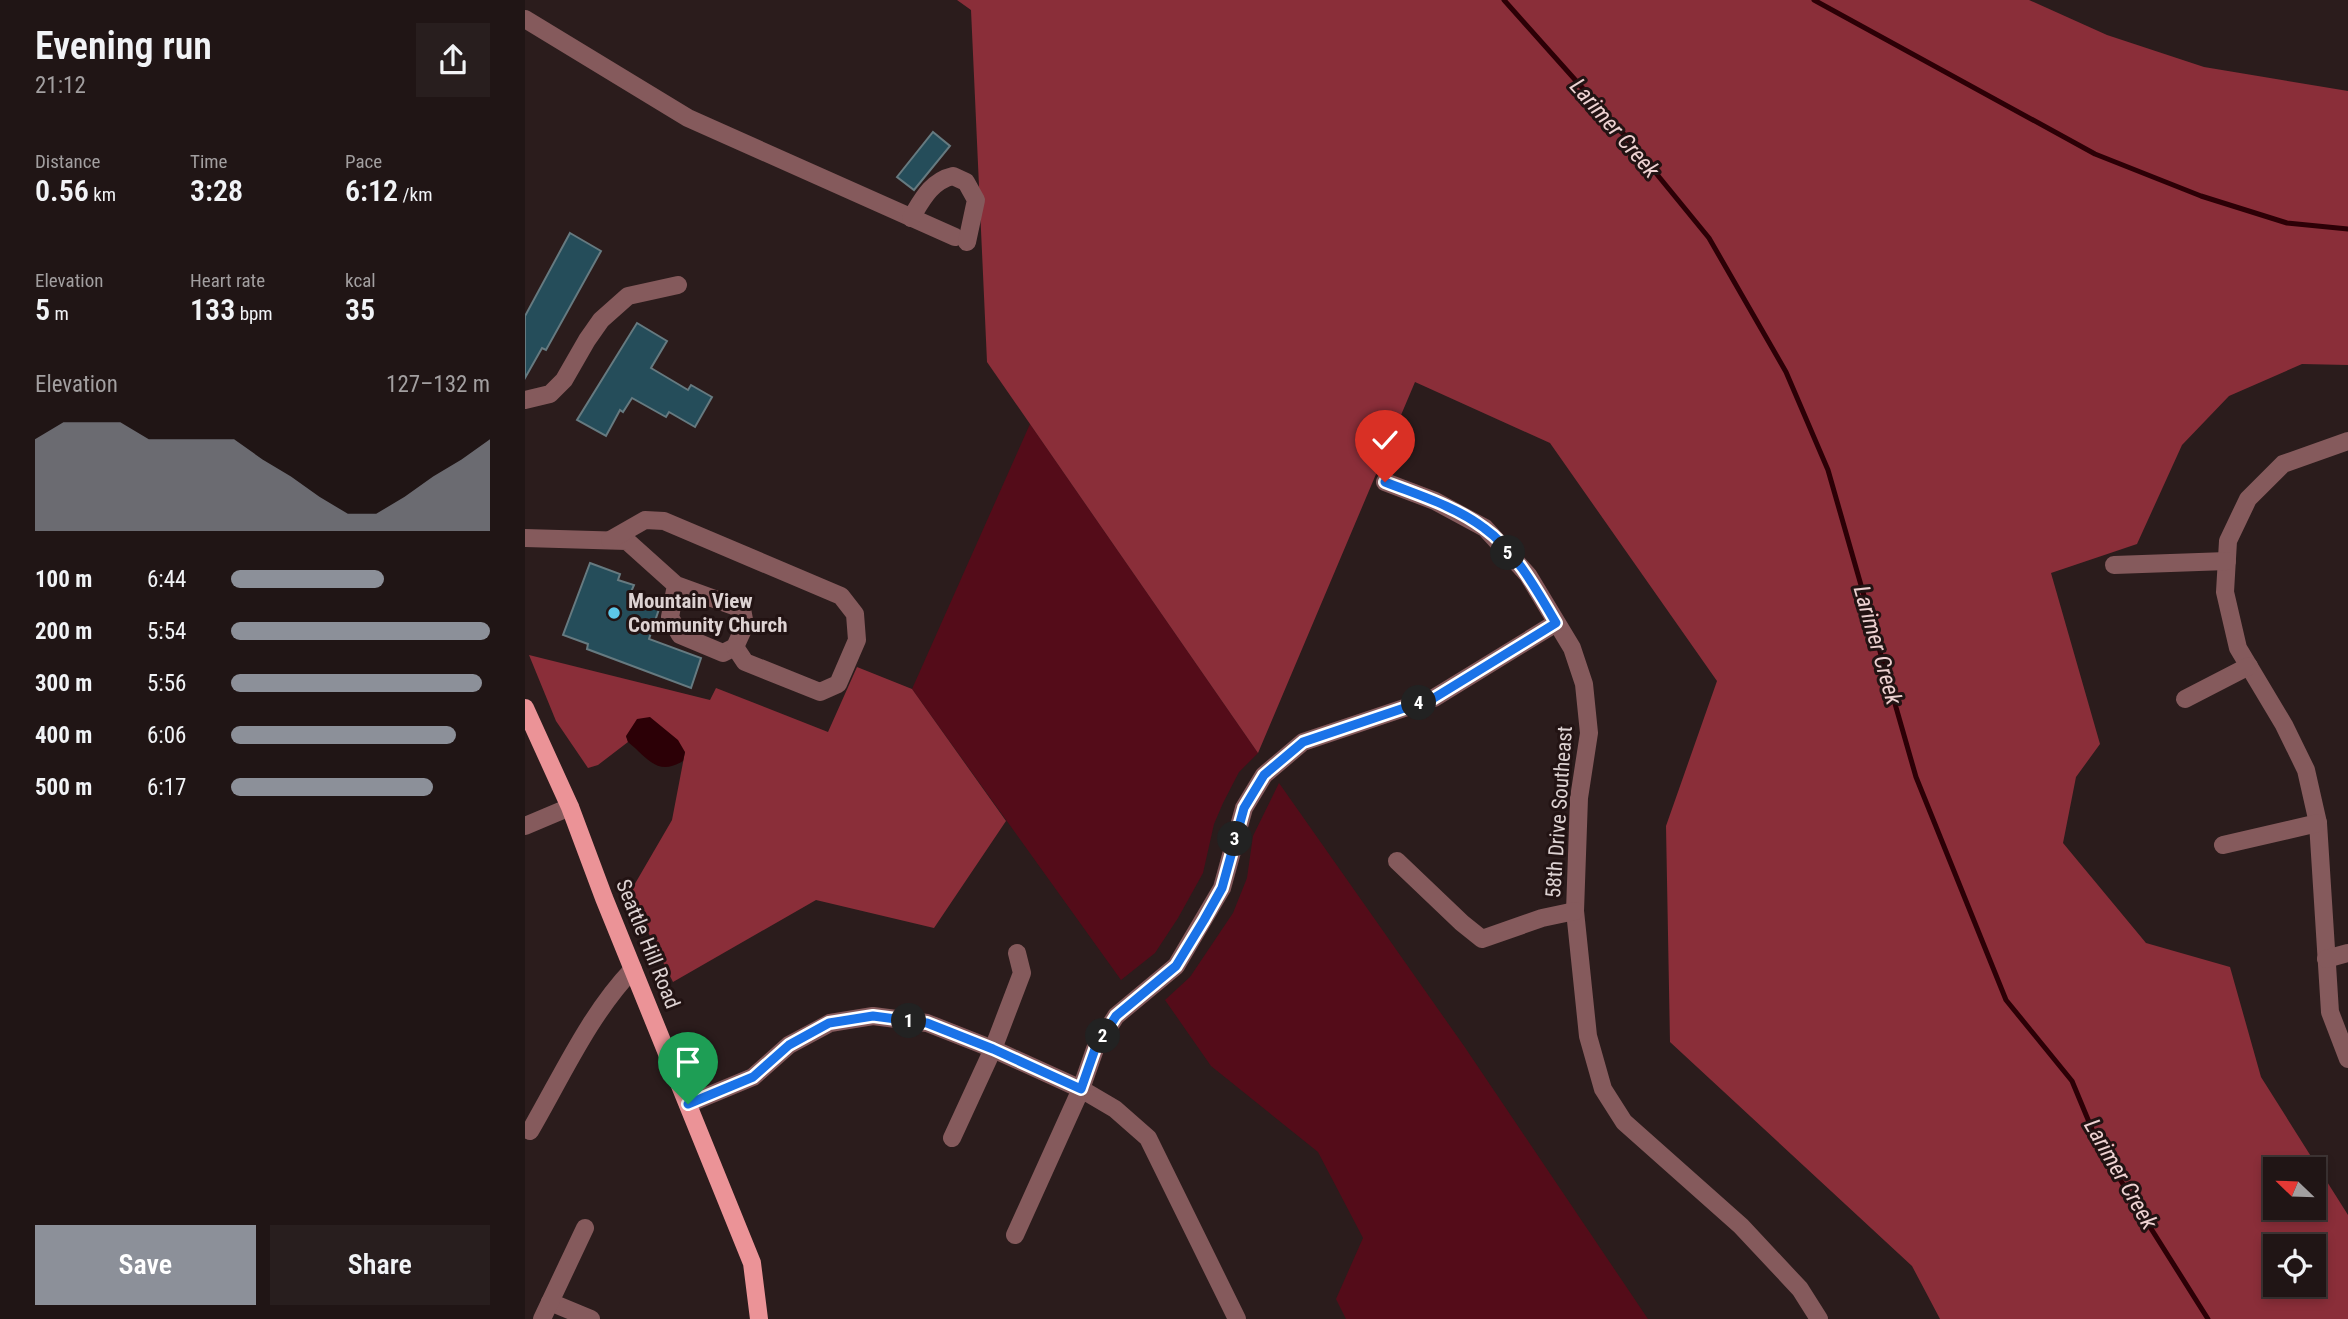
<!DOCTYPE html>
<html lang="en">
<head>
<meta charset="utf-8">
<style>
  body { margin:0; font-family:"Roboto Condensed",sans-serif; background:#281e1e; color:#f1f3f6; height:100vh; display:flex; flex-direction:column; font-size:26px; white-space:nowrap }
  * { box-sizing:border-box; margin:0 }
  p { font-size:23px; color:#a29fa0 }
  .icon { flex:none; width:38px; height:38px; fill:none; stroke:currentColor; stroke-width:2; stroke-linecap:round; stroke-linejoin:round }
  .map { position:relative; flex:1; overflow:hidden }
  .drawer { display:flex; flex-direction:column; background:#201515; width:525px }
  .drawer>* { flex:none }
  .needle { width:46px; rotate:293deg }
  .tools { position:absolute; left:1738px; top:1157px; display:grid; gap:14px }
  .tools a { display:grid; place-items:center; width:63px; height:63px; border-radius:0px; background:#201515; box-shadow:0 4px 10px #0003,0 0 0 2px #3d3434; font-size:35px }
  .pin { position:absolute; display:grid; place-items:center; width:60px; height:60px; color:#fff; margin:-72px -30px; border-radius:50% 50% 50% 0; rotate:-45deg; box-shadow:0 0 7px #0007 }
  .pin .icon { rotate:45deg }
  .km { position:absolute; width:35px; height:35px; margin:-18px; border-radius:50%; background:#222; color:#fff; font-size:19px; line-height:35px; text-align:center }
  .round { display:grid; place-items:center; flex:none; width:74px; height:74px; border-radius:0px; background:#281e1e }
  .head { display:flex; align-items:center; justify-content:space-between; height:119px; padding:0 35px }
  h1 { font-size:38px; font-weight:600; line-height:52px }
  .stats { display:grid; grid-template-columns:repeat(3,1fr); gap:10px; height:119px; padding:7px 35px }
  .stats div { display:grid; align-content:center }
  .stats b { font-size:30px; font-weight:600 }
  .stats small { font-size:19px; font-weight:400 }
  .stats p { font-size:19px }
  .chart { height:196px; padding:14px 35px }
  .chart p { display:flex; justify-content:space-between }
  .chart svg { width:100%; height:126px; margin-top:7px; fill:#8c9099; opacity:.7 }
  .primary-button { display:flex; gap:14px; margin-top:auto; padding:14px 35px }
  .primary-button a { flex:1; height:80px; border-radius:0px; background:#8c9099; color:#fff; font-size:28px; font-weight:600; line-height:80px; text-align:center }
  .primary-button a+a { background:#281e1e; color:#f1f3f6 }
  ul { padding:0 35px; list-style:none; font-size:23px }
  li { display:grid; grid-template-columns:112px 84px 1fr; align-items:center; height:52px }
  li i { height:18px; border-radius:9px; background:#8c9099 }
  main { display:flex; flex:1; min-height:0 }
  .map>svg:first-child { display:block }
  .green { fill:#540c19 }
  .forest { fill:#8a2e39; fill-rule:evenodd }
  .water { fill:#2c0006 }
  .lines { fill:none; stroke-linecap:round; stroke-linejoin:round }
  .stream { stroke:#2c0006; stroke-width:5 }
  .building { fill:#254d5a; stroke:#667a80; stroke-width:2 }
  .minor { stroke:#855a5c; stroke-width:18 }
  .major { stroke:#eb9397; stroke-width:18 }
  .route-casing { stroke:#fff; stroke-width:14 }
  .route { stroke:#1a73e8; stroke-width:9 }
  .poi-dot { fill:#5dc7e8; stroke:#221313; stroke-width:2.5 }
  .labels { text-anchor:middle; stroke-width:6; stroke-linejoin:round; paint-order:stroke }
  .poi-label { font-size:21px; font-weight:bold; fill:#ddd2d2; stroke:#221313; text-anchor:start }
  .street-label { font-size:21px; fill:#ddd2d2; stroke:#221313 }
  .water-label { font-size:23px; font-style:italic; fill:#eed2d2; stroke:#221313 }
</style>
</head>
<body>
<main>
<section class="drawer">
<div class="head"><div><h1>Evening run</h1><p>21:12</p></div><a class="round"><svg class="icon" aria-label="share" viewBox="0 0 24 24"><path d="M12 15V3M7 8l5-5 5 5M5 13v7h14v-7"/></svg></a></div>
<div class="stats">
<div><p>Distance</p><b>0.56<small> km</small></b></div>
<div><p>Time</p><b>3:28</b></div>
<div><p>Pace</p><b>6:12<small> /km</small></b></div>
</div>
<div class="stats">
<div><p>Elevation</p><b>5<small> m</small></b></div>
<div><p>Heart rate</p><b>133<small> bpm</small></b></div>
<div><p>kcal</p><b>35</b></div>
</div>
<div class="chart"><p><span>Elevation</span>127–132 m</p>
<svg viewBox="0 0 160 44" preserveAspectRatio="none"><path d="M0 44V12L10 6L20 6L30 6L40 12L50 12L60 12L70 12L80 19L90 25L100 32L110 38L120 38L130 32L140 25L150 19L160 12V44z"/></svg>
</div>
<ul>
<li><b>100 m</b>6:44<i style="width:59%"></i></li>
<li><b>200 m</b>5:54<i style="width:100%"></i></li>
<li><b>300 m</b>5:56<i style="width:97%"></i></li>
<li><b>400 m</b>6:06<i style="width:87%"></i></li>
<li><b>500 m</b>6:17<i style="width:78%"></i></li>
</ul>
<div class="primary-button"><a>Save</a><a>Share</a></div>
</section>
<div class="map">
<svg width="1823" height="1319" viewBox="0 0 1823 1319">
  <rect width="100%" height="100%" fill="#2b1c1c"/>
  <!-- green -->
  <g class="green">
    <path d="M 505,424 L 733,753 L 714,772 L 698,803 L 689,824 L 678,873 L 653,918 L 630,953 L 596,980 L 387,689 Z"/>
    <path d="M 754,783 L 939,1046 L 1123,1319 L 821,1319 L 811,1299 L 838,1238 L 793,1152 L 686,1066 L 640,1000 L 665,977 L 708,913 L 722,878 L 728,836 Z"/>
  </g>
  <!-- forest -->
  <g class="forest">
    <path d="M 432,0 L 1504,0 L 1582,35 L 1679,67 L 1823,91 L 1823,365 L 1777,364 L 1704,396 L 1657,445 L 1612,544 L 1526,573 L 1575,744 L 1551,777 L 1538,843 L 1621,943 L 1705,967 L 1736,1077 L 1823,1215 L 1823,1319 L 1415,1319 L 1387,1266 L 1145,1042 L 1141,826 L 1192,681 L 1025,443 L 890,382 L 733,753 L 462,362 L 446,10 ZM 1750,1169 L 1788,1169 L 1788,1208 L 1750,1208 ZM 1750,1246 L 1788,1246 L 1788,1284 L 1750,1284 Z"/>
    <path d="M 4,655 L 185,700 L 191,688 L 303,732 L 332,667 L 387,689 L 481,821 L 409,928 L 291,900 L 148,982 L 104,894 L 147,820 L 160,752 L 101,736 L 103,742 L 73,765 L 63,768 L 31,721 Z"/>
  </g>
  <!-- water -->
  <path class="water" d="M 125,717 L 153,740 L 160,752 L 158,761 C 132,777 123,758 103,742 L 101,736 L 112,719 Z"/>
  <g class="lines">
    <!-- stream -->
    <g class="stream">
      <path d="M 979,0 L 1103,139 L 1184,238 L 1261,372 L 1303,470 L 1391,777 L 1481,1000 L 1547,1081 L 1574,1146 L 1683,1319"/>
      <path d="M 1289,0 L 1570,154 L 1676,196 L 1762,223 L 1823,229"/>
    </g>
  </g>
  <!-- building -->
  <g class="building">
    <path d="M 408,132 L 425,146 L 389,190 L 372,177 Z"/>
    <path d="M 45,233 L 76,251 L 21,350 L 17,348 L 0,378 L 0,316 Z"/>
    <path d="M 112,323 L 142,341 L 126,368 L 163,390 L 166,385 L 187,397 L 170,427 L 144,412 L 141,417 L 107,398 L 98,412 L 95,410 L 81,436 L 52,420 Z"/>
    <path d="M 65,563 L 95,574 L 93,580 L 109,585 L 106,592 L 117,596 L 116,599 L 135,606 L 124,639 L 176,658 L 166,688 L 62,649 L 63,644 L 38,635 Z"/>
  </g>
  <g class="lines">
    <!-- minor -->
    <g class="minor">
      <path d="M 0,19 L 163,118 L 430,237"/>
      <path d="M 386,218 C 397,200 406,181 428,176 L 441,182 L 451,200 L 442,242"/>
      <path d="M 0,400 L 25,394 L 39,380 L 62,340 L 76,320 L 103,296 L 153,285"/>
      <path d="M 1823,441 L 1758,464 L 1723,499 L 1703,541 L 1700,592 L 1713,648 L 1759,725 L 1781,770 L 1793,823 L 1805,1012 L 1823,1059"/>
      <path d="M 860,482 L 910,501 L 960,528 L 1003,575 L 1047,648 L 1059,684 L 1064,733 L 1054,798 L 1050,911 L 1063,1036 L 1078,1089 L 1099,1122 L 1216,1226 L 1275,1289 L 1294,1319"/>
      <path d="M 0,538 L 102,541 L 151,585 L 217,609 L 220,625 L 210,647 L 198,653 L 155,635 L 145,617 L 151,585"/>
      <path d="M 85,540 L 120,520 L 139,521 L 316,596 L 330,614 L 332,640 L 313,684 L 295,692 L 220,662 L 210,647"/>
      <path d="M 1589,565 L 1702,561"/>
      <path d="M 1660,699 L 1724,666"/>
      <path d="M 0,826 L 45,807"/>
      <path d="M 1698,845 L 1793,823"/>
      <path d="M 872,861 L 937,923 L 957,939 L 1017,918 L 1050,911"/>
      <path d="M 1801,959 L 1823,953"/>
      <path d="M 163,1104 L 228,1077 L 264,1045 L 305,1023 L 348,1016 L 402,1023 L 468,1049 L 556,1089 L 590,1109 L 623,1138 L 712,1319"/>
      <path d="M 5,1131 C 37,1076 64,1015 108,969"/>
      <path d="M 427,1138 L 468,1049 L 497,973 L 492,953"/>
      <path d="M 490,1235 L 556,1089 L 570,1049 L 591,1016 L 651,966 L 697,888 L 719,808 L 739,775 L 778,742 L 909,698 L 1031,623"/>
      <path d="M 25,1302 L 66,1319"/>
      <path d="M 17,1319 L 60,1228"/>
    </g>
    <!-- major -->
    <path class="major" d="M 0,708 L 45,807 L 79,898 L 227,1263 L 234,1319"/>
  </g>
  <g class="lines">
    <!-- route casing -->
    <g class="route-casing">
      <path id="route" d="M 163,1104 L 228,1077 L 264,1045 L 304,1023 L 348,1016 L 402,1023 L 468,1049 L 556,1089 L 570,1049 L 591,1016 L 651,966 L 679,920 L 697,888 L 719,808 L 739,775 L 778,742 L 909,698 L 1031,623 C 1013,592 989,549 959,528 C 930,506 893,495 860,482"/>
    </g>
    <!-- route -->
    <use href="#route" class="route"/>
  </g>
  <!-- markers -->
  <circle class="poi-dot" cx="89" cy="613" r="7"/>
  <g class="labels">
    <!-- poi labels -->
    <g class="poi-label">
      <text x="103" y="608">Mountain View<tspan x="103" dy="24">Community Church</tspan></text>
    </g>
    <!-- street labels -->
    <g class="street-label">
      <text transform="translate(1034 812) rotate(-86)" y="7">58th Drive Southeast</text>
      <text transform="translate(123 944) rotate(68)" y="7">Seattle Hill Road</text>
    </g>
    <!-- water labels -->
    <g class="water-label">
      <text transform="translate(1090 128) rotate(49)" y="8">Larimer Creek</text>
      <text transform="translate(1353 645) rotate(74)" y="8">Larimer Creek</text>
      <text transform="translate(1596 1174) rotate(60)" y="8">Larimer Creek</text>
    </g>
  </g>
</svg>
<div class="tools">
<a><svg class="needle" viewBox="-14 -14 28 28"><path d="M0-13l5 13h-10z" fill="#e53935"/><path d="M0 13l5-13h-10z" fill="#a29fa0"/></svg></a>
<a><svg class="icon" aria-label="locate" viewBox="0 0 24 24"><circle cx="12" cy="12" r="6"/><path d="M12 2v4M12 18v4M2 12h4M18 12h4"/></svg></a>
</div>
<div class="pin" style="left:163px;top:1104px;background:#1e9e55"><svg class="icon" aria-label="arrive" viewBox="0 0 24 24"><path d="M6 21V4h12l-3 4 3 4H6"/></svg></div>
<div class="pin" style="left:860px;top:482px;background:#d93025"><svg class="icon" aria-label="check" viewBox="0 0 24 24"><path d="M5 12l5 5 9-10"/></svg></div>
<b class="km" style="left:384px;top:1021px">1</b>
<b class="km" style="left:578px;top:1036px">2</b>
<b class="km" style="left:710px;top:839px">3</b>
<b class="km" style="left:894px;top:703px">4</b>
<b class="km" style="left:983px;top:553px">5</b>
</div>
</main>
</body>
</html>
